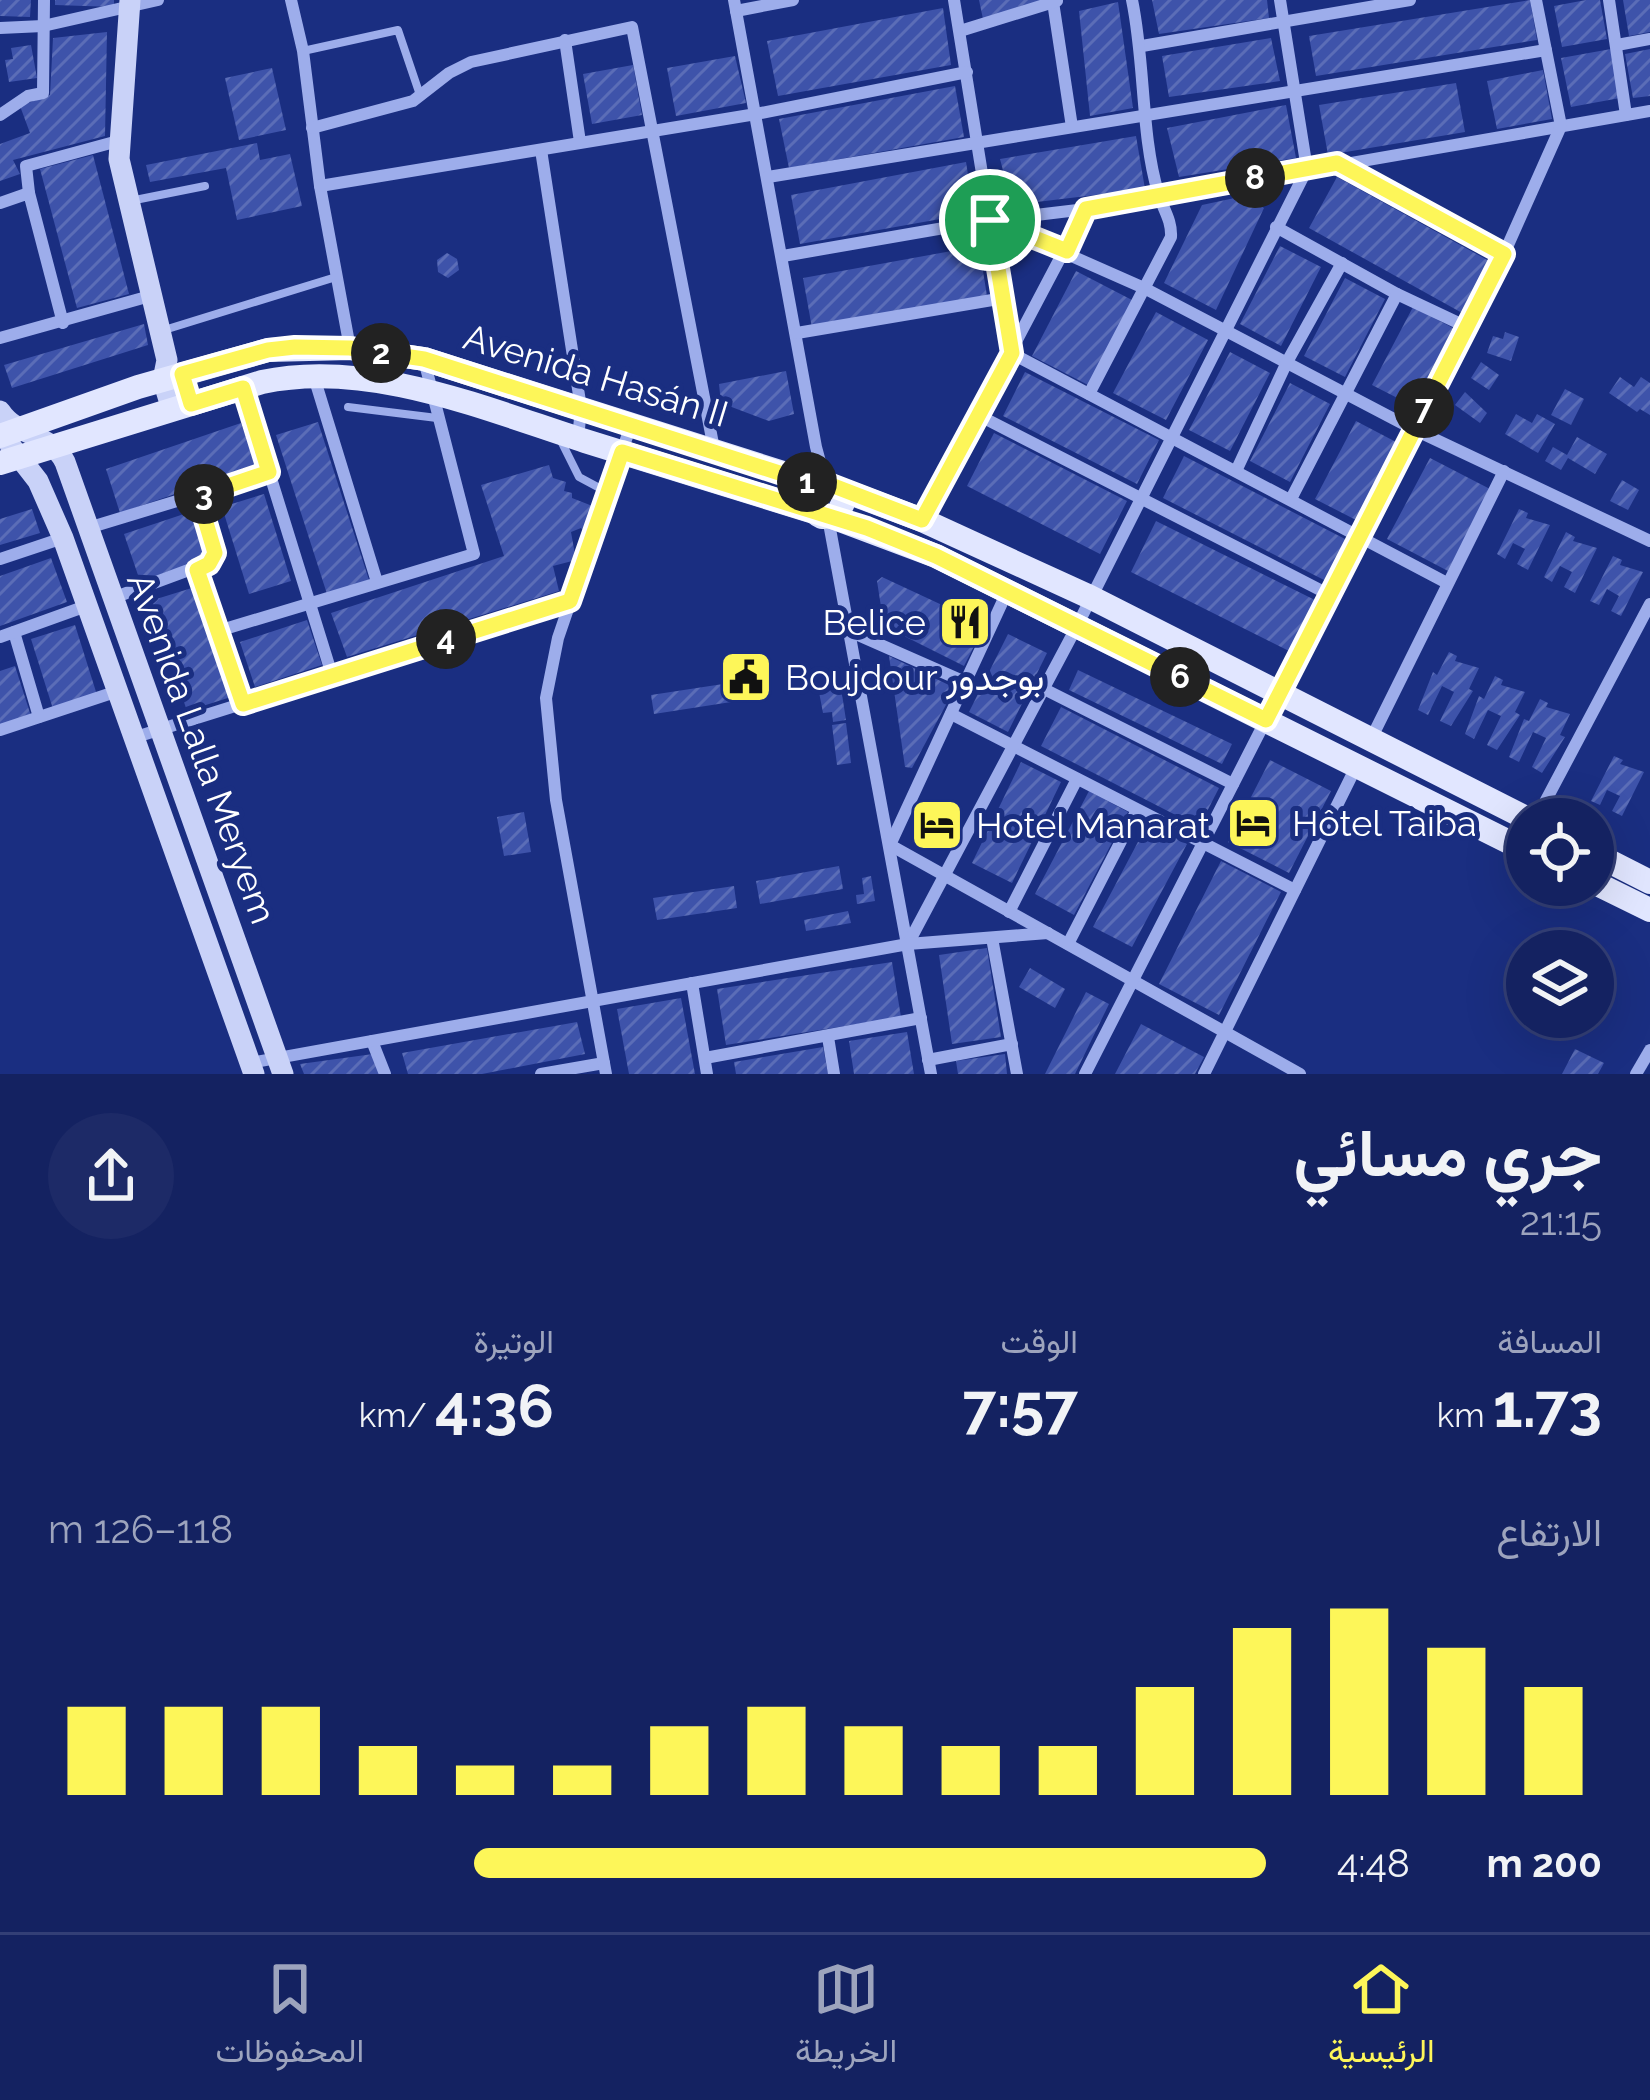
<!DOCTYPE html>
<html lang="ar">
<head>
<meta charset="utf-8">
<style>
  body { margin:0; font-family:Raleway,Vazirmatn,sans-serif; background:#1d2a67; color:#f1f3f6; direction:rtl; height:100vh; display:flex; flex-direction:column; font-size:45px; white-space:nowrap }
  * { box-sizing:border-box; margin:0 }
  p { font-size:39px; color:#9da4bd }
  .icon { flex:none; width:66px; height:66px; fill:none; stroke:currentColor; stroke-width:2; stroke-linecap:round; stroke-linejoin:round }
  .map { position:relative; height:1074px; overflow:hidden; direction:ltr }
  .details { display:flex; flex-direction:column; background:#142261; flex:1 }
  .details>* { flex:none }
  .buttons { position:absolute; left:1506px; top:798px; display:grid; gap:24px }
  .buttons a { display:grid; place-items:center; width:108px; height:108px; border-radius:50%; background:#142261; box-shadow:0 12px 48px #0002,0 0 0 3px #333f76; font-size:60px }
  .pin { position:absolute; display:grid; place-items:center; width:102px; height:102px; color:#fff; margin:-51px; border:6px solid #fff; border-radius:50%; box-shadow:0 3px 12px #0007 }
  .km { position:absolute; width:60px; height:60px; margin:-30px; border-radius:50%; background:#222; color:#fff; font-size:33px; line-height:60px; text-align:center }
  .round { display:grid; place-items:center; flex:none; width:126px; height:126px; border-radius:63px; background:#1d2a67 }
  .head { display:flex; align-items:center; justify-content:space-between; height:204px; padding:0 48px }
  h1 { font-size:66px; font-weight:700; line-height:90px }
  .figures { display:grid; grid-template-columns:repeat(3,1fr); gap:18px; height:204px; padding:12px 48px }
  .figures div { display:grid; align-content:center }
  .figures b { font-size:60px; font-weight:700 }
  .figures small { font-size:33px; font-weight:400 }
  .figures p { font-size:33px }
  .chart { height:336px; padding:24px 48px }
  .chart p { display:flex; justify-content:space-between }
  .chart svg { width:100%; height:216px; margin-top:12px; stroke:#fdf659; stroke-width:6 }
  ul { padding:0 48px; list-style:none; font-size:39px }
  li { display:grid; grid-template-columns:192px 144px 1fr; align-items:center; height:90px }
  li i { height:30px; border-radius:15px; background:#fdf659 }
  .menu { display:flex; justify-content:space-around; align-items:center; height:168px; border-top:3px solid #333f76; background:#142261; font-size:33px; color:#9da4bd }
  .menu a { display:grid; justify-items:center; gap:6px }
  .menu .on { color:#fdf659 }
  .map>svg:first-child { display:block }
  .building { fill:url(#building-hatch) }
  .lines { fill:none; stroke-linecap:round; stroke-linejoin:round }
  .lane { stroke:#9dadeb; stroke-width:8 }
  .street { stroke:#9dadeb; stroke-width:12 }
  .secondary { stroke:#c9d2f8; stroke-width:21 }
  .primary { stroke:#e1e6ff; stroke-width:24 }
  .route-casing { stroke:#fff; stroke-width:24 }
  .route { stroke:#fdf659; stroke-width:15 }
  .labels { text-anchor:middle; stroke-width:10; stroke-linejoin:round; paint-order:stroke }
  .street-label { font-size:36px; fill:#fff; stroke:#1a2e81 }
  .poi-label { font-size:36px; fill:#fff; stroke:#1a2e81; text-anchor:start }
</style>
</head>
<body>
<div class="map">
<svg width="1650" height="1074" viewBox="0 0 1650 1074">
  <defs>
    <pattern id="building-hatch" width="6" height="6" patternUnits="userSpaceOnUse" patternTransform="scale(3)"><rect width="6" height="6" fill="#3e53aa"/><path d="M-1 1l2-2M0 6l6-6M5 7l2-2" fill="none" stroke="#5b6db7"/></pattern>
  </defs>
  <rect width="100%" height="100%" fill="#1a2e81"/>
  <!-- building -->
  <g class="building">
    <path d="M 0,0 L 31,0 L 30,17 L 0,16 Z"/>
    <path d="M 55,0 L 114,0 L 114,7 L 55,5 Z"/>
    <path d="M 979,0 L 1046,0 L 983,19 Z"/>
    <path d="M 1152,0 L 1267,0 L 1269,18 L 1159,34 Z"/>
    <path d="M 1530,0 L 1537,40 L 1316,76 L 1309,36 Z"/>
    <path d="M 1586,0 L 1600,0 L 1607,39 L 1562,47 L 1554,6 Z"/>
    <path d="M 1623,0 L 1650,0 L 1650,32 L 1629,36 Z"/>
    <path d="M 1118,2 L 1133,108 L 1090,116 L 1079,11 Z"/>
    <path d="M 943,8 L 951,65 L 778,96 L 767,41 Z"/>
    <path d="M 107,32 L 105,136 L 13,160 L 20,174 L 0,181 L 0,144 L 30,133 L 20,106 L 50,95 L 53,38 Z"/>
    <path d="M 1271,38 L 1280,81 L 1169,97 L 1162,56 Z"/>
    <path d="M 31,45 L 37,78 L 9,82 L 5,60 L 13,59 L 11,48 Z"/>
    <path d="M 1611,49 L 1620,98 L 1571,107 L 1561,58 Z"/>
    <path d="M 1650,49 L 1650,96 L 1633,98 L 1625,54 Z"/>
    <path d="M 735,56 L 746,103 L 676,116 L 667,68 Z"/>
    <path d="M 633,65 L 642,115 L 592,124 L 583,74 Z"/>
    <path d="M 272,68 L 286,130 L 239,140 L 225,78 Z"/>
    <path d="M 1543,70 L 1552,119 L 1497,129 L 1487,81 Z"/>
    <path d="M 1456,83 L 1465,132 L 1328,155 L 1319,105 Z"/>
    <path d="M 955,86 L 964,137 L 789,168 L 779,119 Z"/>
    <path d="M 1286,105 L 1296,158 L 1179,177 L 1167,128 Z"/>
    <path d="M 1136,136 L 1145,189 L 1012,205 L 1000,159 Z"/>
    <path d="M 257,143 L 260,160 L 290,154 L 302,206 L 237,220 L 226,168 L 150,182 L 146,165 Z"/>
    <path d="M 93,155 L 129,294 L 77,308 L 40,169 Z"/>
    <path d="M 966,162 L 974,213 L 800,244 L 791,195 Z"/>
    <path d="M 1337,177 L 1491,262 L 1464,314 L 1309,228 Z"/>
    <path d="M 1244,196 L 1264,208 L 1216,310 L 1164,283 L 1202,205 Z"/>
    <path d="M 979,246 L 987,296 L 812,328 L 803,278 Z"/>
    <path d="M 1280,246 L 1321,267 L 1281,346 L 1240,324 Z"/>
    <path d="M 447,253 L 457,259 L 459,270 L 448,278 L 438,272 L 437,260 Z"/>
    <path d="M 1076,271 L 1132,300 L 1088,385 L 1032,356 Z"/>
    <path d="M 1345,278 L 1385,299 L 1345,377 L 1304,356 Z"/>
    <path d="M 1413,307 L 1453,328 L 1413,406 L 1372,385 Z"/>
    <path d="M 1156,312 L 1208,340 L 1166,420 L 1113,393 Z"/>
    <path d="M 144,324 L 148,345 L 12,388 L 4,365 Z"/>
    <path d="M 1505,332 L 1519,337 L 1511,361 L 1487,353 L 1493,336 L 1503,339 Z"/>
    <path d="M 1230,352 L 1270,373 L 1230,451 L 1189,430 Z"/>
    <path d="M 1481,362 L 1499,375 L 1489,390 L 1471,378 Z"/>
    <path d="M 786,371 L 794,414 L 769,421 L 721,403 L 719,384 Z"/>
    <path d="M 1025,372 L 1159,440 L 1137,484 L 1003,416 Z"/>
    <path d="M 1620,377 L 1634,387 L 1641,377 L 1650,383 L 1650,415 L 1640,409 L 1637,412 L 1609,393 Z"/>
    <path d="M 1290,383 L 1330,404 L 1290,482 L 1250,461 Z"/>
    <path d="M 1565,389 L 1584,399 L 1571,425 L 1551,415 Z"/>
    <path d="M 1465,392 L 1487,413 L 1480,423 L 1455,405 Z"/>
    <path d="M 1516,414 L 1532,423 L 1537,414 L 1555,424 L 1538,453 L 1505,434 Z"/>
    <path d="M 1356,421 L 1396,442 L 1356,520 L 1315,499 Z"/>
    <path d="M 318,422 L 369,580 L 327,594 L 276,435 Z"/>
    <path d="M 241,423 L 256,466 L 120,513 L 106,469 Z"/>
    <path d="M 994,433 L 1127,501 L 1100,554 L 967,486 Z"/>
    <path d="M 1577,437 L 1607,454 L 1595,474 L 1568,458 L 1561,470 L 1545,461 L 1553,447 L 1567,455 Z"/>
    <path d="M 1184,456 L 1347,540 L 1326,581 L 1163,498 Z"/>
    <path d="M 1430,458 L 1490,489 L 1448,571 L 1387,539 Z"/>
    <path d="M 549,465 L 553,478 L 566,482 L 564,491 L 572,493 L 572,498 L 595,507 L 586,534 L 581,528 L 571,532 L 576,560 L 553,566 L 559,591 L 347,657 L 331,613 L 504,556 L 481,485 Z"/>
    <path d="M 1622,480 L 1639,490 L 1628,510 L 1610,501 Z"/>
    <path d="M 264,494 L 291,581 L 249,594 L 222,507 Z"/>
    <path d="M 32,509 L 40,533 L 0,545 L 0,519 Z"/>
    <path d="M 1519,509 L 1528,513 L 1526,518 L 1550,525 L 1528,570 L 1517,564 L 1525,549 L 1513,543 L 1505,559 L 1497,554 Z"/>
    <path d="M 196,510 L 211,557 L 140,581 L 124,534 Z"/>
    <path d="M 1156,521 L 1317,601 L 1291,652 L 1131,572 Z"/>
    <path d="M 1566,532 L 1575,537 L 1573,541 L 1597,548 L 1575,593 L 1564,587 L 1572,572 L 1560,566 L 1552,582 L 1544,577 Z"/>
    <path d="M 1613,556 L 1622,560 L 1620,565 L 1643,572 L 1621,616 L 1611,611 L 1619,596 L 1607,589 L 1599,605 L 1590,601 Z"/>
    <path d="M 51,558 L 67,602 L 0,626 L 0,576 Z"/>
    <path d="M 882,577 L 985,625 L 964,666 L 884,626 L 877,581 Z"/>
    <path d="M 195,587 L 231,697 L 187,711 L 150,601 Z"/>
    <path d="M 307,620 L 322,665 L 255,687 L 240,642 Z"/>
    <path d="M 75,625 L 97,695 L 53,709 L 31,639 Z"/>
    <path d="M 1008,634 L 1047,653 L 1008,732 L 969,712 Z"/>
    <path d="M 1449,652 L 1457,656 L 1455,661 L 1479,668 L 1469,689 L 1473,691 L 1451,726 L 1440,721 L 1454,692 L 1442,686 L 1428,715 L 1418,710 L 1433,672 L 1437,675 Z"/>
    <path d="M 889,656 L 955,688 L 912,768 L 905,767 Z"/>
    <path d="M 15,666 L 31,716 L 0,727 L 0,671 Z"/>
    <path d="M 1078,670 L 1232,744 L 1222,764 L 1069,690 Z"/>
    <path d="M 1495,676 L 1503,680 L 1501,685 L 1525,692 L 1515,712 L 1520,715 L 1497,750 L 1487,745 L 1501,716 L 1488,710 L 1474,739 L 1465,734 L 1479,696 L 1484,699 Z"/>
    <path d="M 769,677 L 771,690 L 756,692 L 757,698 L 654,714 L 651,695 Z"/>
    <path d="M 841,688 L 846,720 L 833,722 L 832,712 L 823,713 L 819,692 Z"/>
    <path d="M 1540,699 L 1548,703 L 1546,707 L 1570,714 L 1560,735 L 1565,737 L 1542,773 L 1532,767 L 1546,738 L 1533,732 L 1519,762 L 1509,757 L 1524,719 L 1529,721 Z"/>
    <path d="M 1061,707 L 1219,788 L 1199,827 L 1041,746 Z"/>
    <path d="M 846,723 L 851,763 L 837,765 L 832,725 Z"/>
    <path d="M 1614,756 L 1623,760 L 1620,764 L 1644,772 L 1622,816 L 1612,811 L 1620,796 L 1607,790 L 1600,805 L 1591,801 Z"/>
    <path d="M 1270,760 L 1331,791 L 1289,873 L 1228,842 Z"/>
    <path d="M 1021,762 L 1061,782 L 1012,883 L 972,863 Z"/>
    <path d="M 1089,791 L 1128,812 L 1074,915 L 1035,894 Z"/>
    <path d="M 935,805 L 954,816 L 939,844 L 920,834 Z"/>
    <path d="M 524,812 L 531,852 L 504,856 L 497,817 Z"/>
    <path d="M 1148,823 L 1187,844 L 1132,947 L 1093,927 Z"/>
    <path d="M 1221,861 L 1281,892 L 1219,1015 L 1159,984 Z"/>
    <path d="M 839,866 L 843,889 L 760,904 L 756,881 Z"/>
    <path d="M 871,876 L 875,901 L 857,904 L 856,895 L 864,894 L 862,878 Z"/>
    <path d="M 734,886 L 737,908 L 657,920 L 653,898 Z"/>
    <path d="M 848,911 L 851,923 L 806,931 L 804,920 Z"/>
    <path d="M 987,948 L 1001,1037 L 952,1044 L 939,955 Z"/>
    <path d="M 892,962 L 901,1017 L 726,1045 L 717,989 Z"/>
    <path d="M 1030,968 L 1065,989 L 1055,1008 L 1019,987 Z"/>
    <path d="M 1086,992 L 1109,1004 L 1075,1074 L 1045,1074 Z"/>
    <path d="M 681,998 L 695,1074 L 629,1074 L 617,1009 Z"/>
    <path d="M 577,1022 L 585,1054 L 482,1074 L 408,1074 L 402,1053 Z"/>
    <path d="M 1141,1024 L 1204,1057 L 1195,1074 L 1115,1074 Z"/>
    <path d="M 907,1032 L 914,1074 L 854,1074 L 849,1041 Z"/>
    <path d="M 823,1047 L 828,1074 L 736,1074 L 734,1062 Z"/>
    <path d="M 1575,1049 L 1604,1063 L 1598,1074 L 1562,1074 Z"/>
    <path d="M 373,1054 L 380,1074 L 304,1074 L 300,1064 Z"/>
    <path d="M 1005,1054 L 1007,1074 L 958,1074 L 956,1061 Z"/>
  </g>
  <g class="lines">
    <!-- lane -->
    <g class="lane">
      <path d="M 303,51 L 398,30 L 420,95"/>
      <path d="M 130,201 L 205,186"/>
      <path d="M 161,331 L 336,277"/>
      <path d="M 348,407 L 437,418"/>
      <path d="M 560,439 L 579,477 L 607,492"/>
    </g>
    <!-- street -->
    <g class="street">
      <path d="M 291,0 L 303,51 L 320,186 L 350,348"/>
      <path d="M 734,0 L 816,447 L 826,484"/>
      <path d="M 954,0 L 1011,353"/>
      <path d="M 1609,0 L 1626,115"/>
      <path d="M 1053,2 L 1072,127"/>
      <path d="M 736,11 L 793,0"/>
      <path d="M 0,28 L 43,26 L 158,0"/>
      <path d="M 960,31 L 1057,1"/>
      <path d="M 565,40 L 580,142"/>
      <path d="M 1617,45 L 1650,39"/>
      <path d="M 1142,46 L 1410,0"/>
      <path d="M 0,115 L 28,96 L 43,93 L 44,0"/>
      <path d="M 312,128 L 413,101 L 449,73 L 471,62 L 632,27 L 714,449"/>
      <path d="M 541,150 L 581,408 L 578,439"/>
      <path d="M 1337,163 L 1504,254"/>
      <path d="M 768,177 L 1546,50"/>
      <path d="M 320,186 L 756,114 L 967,72"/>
      <path d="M 29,193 L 26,166 L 118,141"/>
      <path d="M 0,203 L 29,193 L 63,323"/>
      <path d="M 994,220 L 1086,209 L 1650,111"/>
      <path d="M 1276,227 L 1397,294 L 1467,327"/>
      <path d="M 783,256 L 990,220 L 1144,288 L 1413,429 L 1650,541"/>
      <path d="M 797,333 L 1004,298"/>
      <path d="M 0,338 L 150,296"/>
      <path d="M 1011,353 L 1447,583"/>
      <path d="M 314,377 L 377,582"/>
      <path d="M 243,388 L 332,675"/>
      <path d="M 1089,394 L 1171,237 C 1172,219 1162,208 1158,192 C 1141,136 1145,61 1132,0"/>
      <path d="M 978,415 L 1328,594"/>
      <path d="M 1237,469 L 1287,362 L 1342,263"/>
      <path d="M 1291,499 L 1397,294"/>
      <path d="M 828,518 L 931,1074"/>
      <path d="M 922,520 L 1086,209"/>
      <path d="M 88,528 L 269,473"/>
      <path d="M 0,559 L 63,538"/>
      <path d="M 197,570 L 243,703"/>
      <path d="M 1007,592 L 890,845 L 1300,1074"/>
      <path d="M 113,598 L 213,561 L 214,547 L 198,496"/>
      <path d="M 218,631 L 474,554 L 424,360"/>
      <path d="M 849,631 L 965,682"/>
      <path d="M 14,632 L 39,717"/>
      <path d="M 0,637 L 89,605"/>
      <path d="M 1044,689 L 1233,784"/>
      <path d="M 951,714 L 1295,890"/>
      <path d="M 0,730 L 118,691"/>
      <path d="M 136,737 L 570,601"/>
      <path d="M 1371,739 L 1504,471"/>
      <path d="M 1536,819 L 1650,604"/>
      <path d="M 1009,912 L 1077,779"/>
      <path d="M 992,938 L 1017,1074"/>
      <path d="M 908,944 L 1077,626 L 1307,169 L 1280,0"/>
      <path d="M 1068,944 L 1137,810"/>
      <path d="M 692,983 L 707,1074"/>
      <path d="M 828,1037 L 834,1074"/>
      <path d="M 372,1041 L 385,1074"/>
      <path d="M 705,1058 L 921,1018"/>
      <path d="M 928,1060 L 1012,1044"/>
      <path d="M 250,1063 L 908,944 L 1048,933"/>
      <path d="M 541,1074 L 604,1063"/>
      <path d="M 606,1074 L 556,800 L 546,698 L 558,638 L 631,425"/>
      <path d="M 1085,1074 L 1504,254 L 1561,126 L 1536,0"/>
      <path d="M 1204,1074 L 1356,767"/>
      <path d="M 1636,1074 L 1650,1050"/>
    </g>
    <!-- secondary -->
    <g class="secondary">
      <path d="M 130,0 L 119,159 L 167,360 L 163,380 L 172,410"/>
      <path d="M 0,411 C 18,438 50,432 65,462 L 283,1074"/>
      <path d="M 10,445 L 38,481 L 63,538 L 254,1074"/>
    </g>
    <!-- primary -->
    <g class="primary">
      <path d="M 0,436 L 138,387 L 268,350 L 350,348 L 424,359 L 821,485"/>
      <path d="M 0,463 L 262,382 C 369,359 485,409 585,441 C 661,465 738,488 814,512"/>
      <path d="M 840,491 L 844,501 L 837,515 L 822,517 C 811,512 808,503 813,492 L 826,484 L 922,520 L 1090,597 L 1528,819"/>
      <path d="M 832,517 L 936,556 L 1527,851"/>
      <path d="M 1593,853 L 1650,882"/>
      <path d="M 1593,882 L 1650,910"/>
    </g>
  </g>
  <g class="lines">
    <!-- route casing -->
    <g class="route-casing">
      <path id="route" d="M 1337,163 L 1504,254 L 1266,720 L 936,556 L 867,528 L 622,452 L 570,601 L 243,704 L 197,570 L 209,564 L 215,553 L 198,496 L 269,472 L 243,388 L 191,404 L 182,374 L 268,350 L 295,347 L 350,348 L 424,359 L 801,480 L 831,485 L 922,520 L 1012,353 L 990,220 L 1067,251 L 1086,209 Z"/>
    </g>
    <!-- route -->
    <use href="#route" class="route"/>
  </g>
  <!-- icons -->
  <defs>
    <g id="restaurant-square" transform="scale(2.7)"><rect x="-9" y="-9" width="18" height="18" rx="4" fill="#fdf659" stroke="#1a2e81"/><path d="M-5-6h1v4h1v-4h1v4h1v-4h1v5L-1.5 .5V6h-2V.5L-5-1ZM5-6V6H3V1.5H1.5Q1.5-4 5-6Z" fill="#111"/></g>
    <g id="civic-square" transform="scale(2.7)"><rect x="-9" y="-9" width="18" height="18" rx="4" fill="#fdf659" stroke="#1a2e81"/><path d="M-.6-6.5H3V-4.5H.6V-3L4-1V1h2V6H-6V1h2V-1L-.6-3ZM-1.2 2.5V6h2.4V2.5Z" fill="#111"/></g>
    <g id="hotel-square" transform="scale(2.7)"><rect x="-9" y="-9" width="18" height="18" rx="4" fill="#fdf659" stroke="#1a2e81"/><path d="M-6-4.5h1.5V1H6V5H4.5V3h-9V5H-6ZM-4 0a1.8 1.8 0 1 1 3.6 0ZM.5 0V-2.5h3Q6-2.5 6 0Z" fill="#111"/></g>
  </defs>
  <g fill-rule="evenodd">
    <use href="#restaurant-square" x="965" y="622"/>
    <use href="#civic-square" x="746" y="677"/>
    <use href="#hotel-square" x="1253" y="823"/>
    <use href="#hotel-square" x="937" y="825"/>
  </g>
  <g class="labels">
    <!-- street labels -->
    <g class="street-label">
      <text transform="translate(596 375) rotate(17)" y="13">Avenida Hasán II</text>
      <text transform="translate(202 748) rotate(70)" y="13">Avenida Lalla Meryem</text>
    </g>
    <!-- poi labels -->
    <g class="poi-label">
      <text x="926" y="635" text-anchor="end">Belice</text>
      <text x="785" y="690">Boujdour بوجدور</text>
      <text x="1292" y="836">Hôtel Taiba</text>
      <text x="976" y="838">Hotel Manarat</text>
    </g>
  </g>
</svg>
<div class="buttons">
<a><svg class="icon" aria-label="locate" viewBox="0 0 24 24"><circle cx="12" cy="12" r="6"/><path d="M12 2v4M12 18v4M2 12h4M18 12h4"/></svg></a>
<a><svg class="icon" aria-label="layers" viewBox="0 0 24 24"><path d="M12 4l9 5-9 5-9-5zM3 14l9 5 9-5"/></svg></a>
</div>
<div class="pin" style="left:990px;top:220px;background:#1e9e55"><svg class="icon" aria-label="arrive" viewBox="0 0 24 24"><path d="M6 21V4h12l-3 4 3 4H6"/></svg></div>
<b class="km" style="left:807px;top:482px">1</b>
<b class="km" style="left:381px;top:353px">2</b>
<b class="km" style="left:204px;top:494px">3</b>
<b class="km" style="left:446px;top:639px">4</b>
<b class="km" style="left:1180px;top:677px">6</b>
<b class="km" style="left:1424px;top:408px">7</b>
<b class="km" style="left:1255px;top:178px">8</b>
</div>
<section class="details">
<div class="head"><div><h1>جري مسائي</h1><p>21:15</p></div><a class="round"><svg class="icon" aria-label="share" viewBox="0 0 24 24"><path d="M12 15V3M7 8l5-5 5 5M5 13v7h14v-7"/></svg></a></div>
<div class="figures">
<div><p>المسافة</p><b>1.73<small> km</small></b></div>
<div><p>الوقت</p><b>7:57</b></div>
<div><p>الوتيرة</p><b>4:36<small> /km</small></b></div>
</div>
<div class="chart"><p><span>الارتفاع</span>118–126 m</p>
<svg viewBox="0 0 160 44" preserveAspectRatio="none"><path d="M5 44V26M15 44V26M25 44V26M35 44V34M45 44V38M55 44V38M65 44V30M75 44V26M85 44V30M95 44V34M105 44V34M115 44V22M125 44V10M135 44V6M145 44V14M155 44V22"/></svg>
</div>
<ul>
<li><b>200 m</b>4:48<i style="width:65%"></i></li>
</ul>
</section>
<nav class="menu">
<a class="on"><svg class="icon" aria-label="home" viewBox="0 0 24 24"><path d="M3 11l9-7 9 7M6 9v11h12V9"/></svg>الرئيسية</a>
<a><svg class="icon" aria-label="map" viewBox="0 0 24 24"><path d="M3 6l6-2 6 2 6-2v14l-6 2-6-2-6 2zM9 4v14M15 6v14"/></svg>الخريطة</a>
<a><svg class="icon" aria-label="saved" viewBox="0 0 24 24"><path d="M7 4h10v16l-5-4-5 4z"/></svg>المحفوظات</a>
</nav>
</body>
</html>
